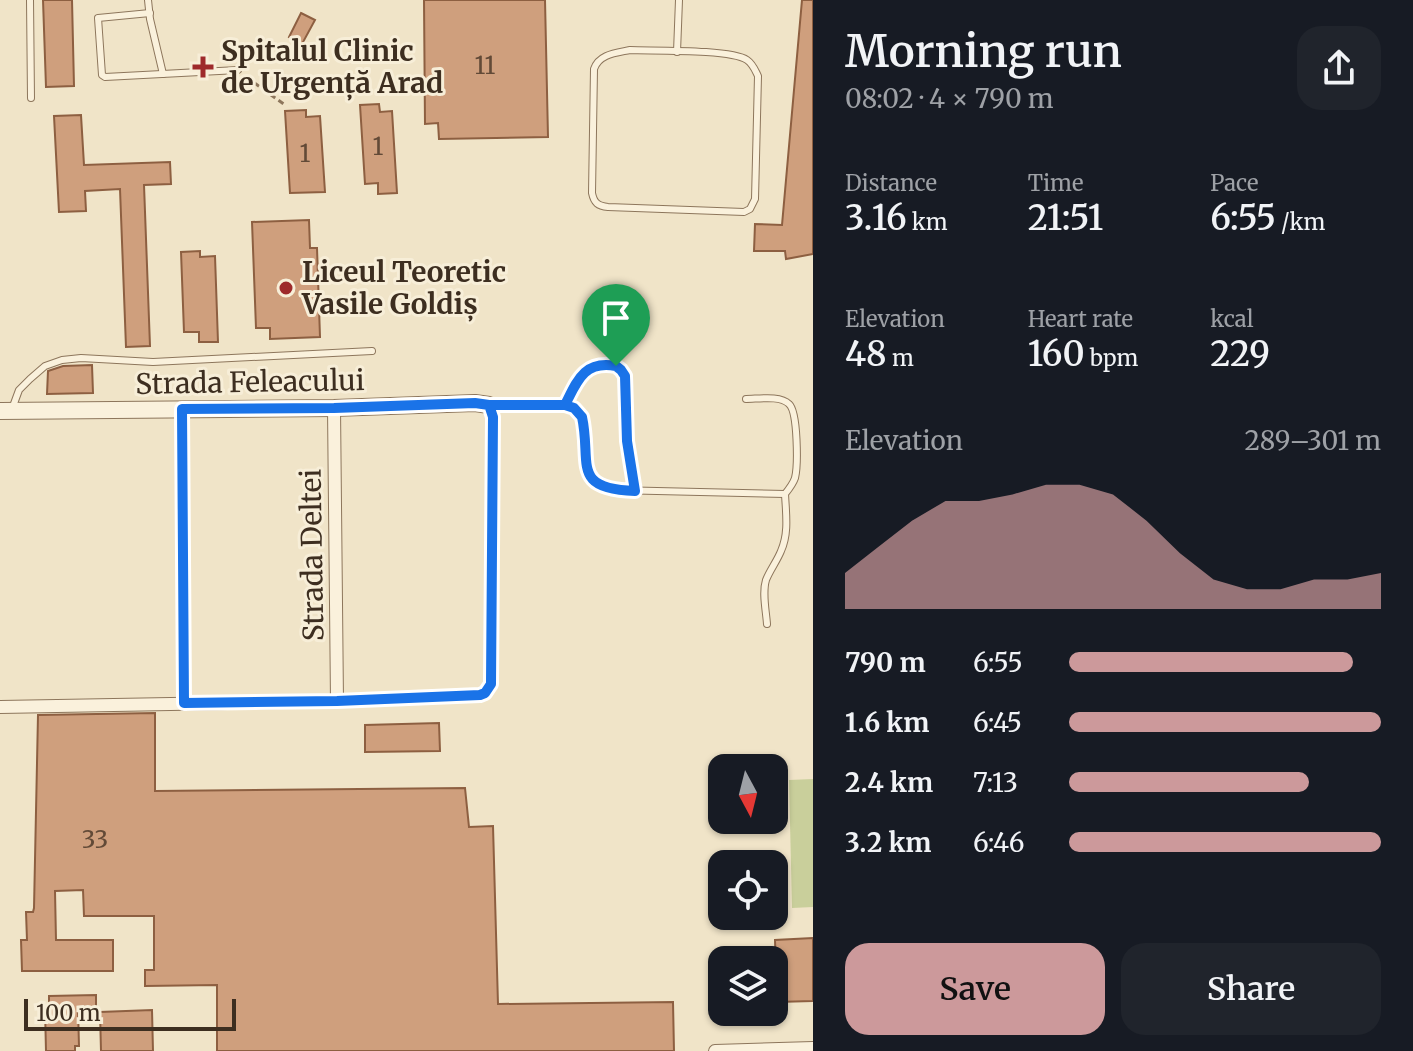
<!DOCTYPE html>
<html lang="en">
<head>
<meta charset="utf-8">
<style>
  body { margin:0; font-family:Merriweather,serif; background:#20242c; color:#f1f3f6; height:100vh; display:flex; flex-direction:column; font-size:30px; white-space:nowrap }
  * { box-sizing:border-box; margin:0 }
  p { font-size:26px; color:#9ea1a6 }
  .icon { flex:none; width:44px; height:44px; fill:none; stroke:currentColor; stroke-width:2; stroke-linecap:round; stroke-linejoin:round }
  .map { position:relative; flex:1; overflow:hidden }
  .side { display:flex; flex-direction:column; background:#171b24; width:600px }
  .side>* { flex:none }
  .needle { width:52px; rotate:173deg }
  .fabs { position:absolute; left:708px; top:754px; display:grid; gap:16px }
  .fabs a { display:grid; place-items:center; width:80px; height:80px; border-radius:16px; background:#171b24; box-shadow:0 2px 6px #0004; font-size:40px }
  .scale { position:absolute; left:24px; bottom:20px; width:212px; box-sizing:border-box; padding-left:8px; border:4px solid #3d2e20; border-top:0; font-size:22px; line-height:28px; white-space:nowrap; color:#3d2e20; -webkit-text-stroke:6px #f7eed8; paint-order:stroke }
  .pin { position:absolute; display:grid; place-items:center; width:68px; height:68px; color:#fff; margin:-82px -34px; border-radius:50% 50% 50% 0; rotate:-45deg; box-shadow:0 0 8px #0007 }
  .pin .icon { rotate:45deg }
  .round { display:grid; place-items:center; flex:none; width:84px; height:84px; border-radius:24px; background:#20242c }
  .summary { display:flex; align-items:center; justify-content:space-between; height:136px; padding:0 32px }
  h1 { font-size:44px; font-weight:600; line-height:60px }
  .figures { display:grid; grid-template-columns:repeat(3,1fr); gap:12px; height:136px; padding:8px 32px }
  .figures div { display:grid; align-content:center }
  .figures b { font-size:34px; font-weight:600 }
  .figures small { font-size:22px; font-weight:400 }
  .figures p { font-size:22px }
  .chart { height:224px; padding:16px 32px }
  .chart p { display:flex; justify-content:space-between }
  .chart svg { width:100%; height:144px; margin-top:8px; fill:#cc999b; opacity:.7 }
  .button { display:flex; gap:16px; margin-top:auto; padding:16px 32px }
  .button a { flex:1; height:92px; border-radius:24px; background:#cc999b; color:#111; font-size:32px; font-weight:600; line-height:92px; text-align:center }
  .button a+a { background:#20242c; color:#f1f3f6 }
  ul { padding:0 32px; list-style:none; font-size:26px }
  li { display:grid; grid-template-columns:128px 96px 1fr; align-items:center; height:60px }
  li i { height:20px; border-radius:10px; background:#cc999b }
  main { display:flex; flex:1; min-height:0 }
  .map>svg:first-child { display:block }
  .green { fill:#c9cf9b }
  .building { fill:#cf9f7d; stroke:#8d5f41; stroke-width:2 }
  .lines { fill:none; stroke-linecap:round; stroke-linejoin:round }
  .service-casing { stroke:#8d765c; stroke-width:8 }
  .minor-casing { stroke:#8d765c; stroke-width:14 }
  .tertiary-casing { stroke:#8d765c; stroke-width:18 }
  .path { stroke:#8d765c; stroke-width:3; stroke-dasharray:6 4; stroke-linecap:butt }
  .service { stroke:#faf1dc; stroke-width:6 }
  .minor { stroke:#faf1dc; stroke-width:12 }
  .tertiary { stroke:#faf1dc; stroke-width:16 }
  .route-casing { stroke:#fff; stroke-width:16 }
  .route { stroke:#1a73e8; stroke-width:10 }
  .poi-dot { fill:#9e2a2b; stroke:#f7eed8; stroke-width:3 }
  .labels { text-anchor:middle; stroke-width:6; stroke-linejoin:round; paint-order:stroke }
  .number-label { font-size:24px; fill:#624a37 }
  .poi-label { font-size:28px; font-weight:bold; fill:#3d2e20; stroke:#f7eed8; text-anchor:start }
  .street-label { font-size:28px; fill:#3d2e20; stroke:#f7eed8 }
</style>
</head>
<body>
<main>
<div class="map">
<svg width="813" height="1051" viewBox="0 0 813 1051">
  <rect width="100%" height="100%" fill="#f0e4c8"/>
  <!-- green -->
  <path class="green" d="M 813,779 L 813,907 L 792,908 L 789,780 Z"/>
  <!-- building -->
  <g class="building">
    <path d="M 43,0 L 72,0 L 74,86 L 46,87 Z"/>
    <path d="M 424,0 L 545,0 L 548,137 L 439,139 L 438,123 L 425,124 Z"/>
    <path d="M 802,0 L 813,0 L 813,254 L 786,259 L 785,251 L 754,251 L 755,224 L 782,225 Z"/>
    <path d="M 301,13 L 315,20 L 302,44 L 289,37 Z"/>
    <path d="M 379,104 L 380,112 L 392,111 L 397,193 L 378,194 L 378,183 L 365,184 L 360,105 Z"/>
    <path d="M 306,110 L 306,117 L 320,116 L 325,192 L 290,193 L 285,111 Z"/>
    <path d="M 81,115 L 84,165 L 170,162 L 171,184 L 144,185 L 150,346 L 126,347 L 120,189 L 85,191 L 86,211 L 59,212 L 54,116 Z"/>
    <path d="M 309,220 L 310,248 L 317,248 L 320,337 L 270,339 L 270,328 L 256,328 L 252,222 Z"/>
    <path d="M 200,251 L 200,257 L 215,256 L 218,342 L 199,342 L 199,332 L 184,332 L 181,252 Z"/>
    <path d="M 92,365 L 93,393 L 47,394 L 48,371 L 63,366 Z"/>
    <path d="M 155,713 L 155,791 L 465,788 L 469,827 L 493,826 L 498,1004 L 673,1002 L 674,1051 L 217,1051 L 217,985 L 145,986 L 145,970 L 154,970 L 154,916 L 84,916 L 83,890 L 55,891 L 56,940 L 113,940 L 113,971 L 22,971 L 21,940 L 27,940 L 26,912 L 33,912 L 34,908 L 38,715 Z"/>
    <path d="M 439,723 L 440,751 L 365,752 L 365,725 Z"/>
    <path d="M 813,938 L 813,1001 L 777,1002 L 775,940 Z"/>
    <path d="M 96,995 L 96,1007 L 78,1008 L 79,1046 L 75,1046 L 75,1051 L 46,1051 L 45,1009 L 49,1009 L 49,996 Z"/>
    <path d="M 152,1010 L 153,1051 L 101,1051 L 100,1012 Z"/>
  </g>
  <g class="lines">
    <!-- service casing -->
    <g class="service-casing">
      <g id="service">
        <path d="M 30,0 L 31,98"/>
        <path d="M 148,0 L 150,19 L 163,74"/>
        <path d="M 150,13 L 98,18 L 102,75 L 105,77 L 238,70"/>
        <path d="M 630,50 C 653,51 731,49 747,60 C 753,64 755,70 758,76 L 755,199 L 750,209 L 744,212 L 608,207 C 598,206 594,203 592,193 L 594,69 C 599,54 616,53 630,50 Z"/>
        <path d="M 677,52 L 679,0"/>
        <path d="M 490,405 L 565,405 L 574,408 L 582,417 C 589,450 573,479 614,490 L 785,494 C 789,489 793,484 795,478 C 798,466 798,412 789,404 C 780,395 758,399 746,399"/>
        <path d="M 565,405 C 574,387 581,368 603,366 C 614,365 619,366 625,376 L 627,441 L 635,491"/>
        <path d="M 12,409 L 19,390 L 30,379 L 45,366 L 62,360 L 81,358 L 153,362 L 372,351"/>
        <path d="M 767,624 C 766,610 762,593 766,580 C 770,570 777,561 781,551 C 789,533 786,514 785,494"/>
      </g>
    </g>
    <!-- minor casing -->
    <g class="minor-casing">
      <g id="minor">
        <path d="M 334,408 L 337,701"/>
        <path d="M 182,409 L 184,703"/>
        <path d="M 0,707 L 337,701 L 480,695 L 485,693 L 491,684 L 493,417 L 489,405"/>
        <path d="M 715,1051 L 813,1048"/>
      </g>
    </g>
    <!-- tertiary casing -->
    <g class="tertiary-casing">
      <path id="tertiary" d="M 0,411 L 334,408 L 475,403 L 489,405"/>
    </g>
    <!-- path -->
    <path class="path" d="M 246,77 L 285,105"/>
    <!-- service -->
    <use href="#service" class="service"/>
    <!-- minor -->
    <use href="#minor" class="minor"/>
    <!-- tertiary -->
    <use href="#tertiary" class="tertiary"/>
  </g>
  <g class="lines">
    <!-- route casing -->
    <g class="route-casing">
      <path id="route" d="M 616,366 C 584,360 577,381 565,405 L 489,405 L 493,417 L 491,684 L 485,693 L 480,695 L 337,701 L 184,703 L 182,409 L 334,408 L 475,403 L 489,405 L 565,405 L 574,408 L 582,417 C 592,463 570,489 635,491 L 627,441 L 625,376 L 621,370 L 616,366"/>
    </g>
    <!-- route -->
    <use href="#route" class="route"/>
  </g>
  <!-- markers -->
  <g class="poi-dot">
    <path d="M199 55h8v8h8v8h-8v8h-8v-8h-8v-8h8z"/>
    <circle cx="286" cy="288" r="8"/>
  </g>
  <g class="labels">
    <!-- number labels -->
    <g class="number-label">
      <text x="485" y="74">11</text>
      <text x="378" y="155">1</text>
      <text x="305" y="162">1</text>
      <text x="95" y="848">33</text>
    </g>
    <!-- poi labels -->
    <g class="poi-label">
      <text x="221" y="61">Spitalul Clinic<tspan x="221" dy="32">de Urgență Arad</tspan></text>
      <text x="302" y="282">Liceul Teoretic<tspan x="302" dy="32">Vasile Goldiș</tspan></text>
    </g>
    <!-- street labels -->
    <g class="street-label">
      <text transform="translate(250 382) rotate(-1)" y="10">Strada Feleacului</text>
      <text transform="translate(312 555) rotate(-91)" y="10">Strada Deltei</text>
    </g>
  </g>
</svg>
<div class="fabs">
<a><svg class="needle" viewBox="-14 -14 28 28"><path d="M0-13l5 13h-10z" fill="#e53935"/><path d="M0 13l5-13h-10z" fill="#9ea1a6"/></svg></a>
<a><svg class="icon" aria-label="locate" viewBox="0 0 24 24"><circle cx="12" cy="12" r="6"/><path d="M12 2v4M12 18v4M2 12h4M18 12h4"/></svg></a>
<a><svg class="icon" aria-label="layers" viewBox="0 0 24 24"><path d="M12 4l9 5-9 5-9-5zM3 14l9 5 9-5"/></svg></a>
</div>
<div class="scale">100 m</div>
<div class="pin" style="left:616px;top:366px;background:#1e9e55"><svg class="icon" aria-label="arrive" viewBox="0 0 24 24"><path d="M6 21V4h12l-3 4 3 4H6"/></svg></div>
</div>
<section class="side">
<div class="summary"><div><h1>Morning run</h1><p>08:02 · 4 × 790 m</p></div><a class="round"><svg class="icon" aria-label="share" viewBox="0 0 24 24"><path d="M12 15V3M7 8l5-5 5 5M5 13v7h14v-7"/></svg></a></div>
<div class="figures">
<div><p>Distance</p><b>3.16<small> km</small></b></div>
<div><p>Time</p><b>21:51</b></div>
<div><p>Pace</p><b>6:55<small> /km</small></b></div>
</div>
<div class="figures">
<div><p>Elevation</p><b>48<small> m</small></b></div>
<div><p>Heart rate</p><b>160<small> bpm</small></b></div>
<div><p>kcal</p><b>229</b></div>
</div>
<div class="chart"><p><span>Elevation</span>289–301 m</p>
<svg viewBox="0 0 160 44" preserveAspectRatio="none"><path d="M0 44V33L10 25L20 17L30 11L40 11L50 9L60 6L70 6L80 9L90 17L100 27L110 35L120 38L130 38L140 35L150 35L160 33V44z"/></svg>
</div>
<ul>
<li><b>790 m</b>6:55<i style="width:91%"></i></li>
<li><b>1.6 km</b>6:45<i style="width:100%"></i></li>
<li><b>2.4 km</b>7:13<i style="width:77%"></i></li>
<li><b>3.2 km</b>6:46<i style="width:100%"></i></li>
</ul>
<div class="button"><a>Save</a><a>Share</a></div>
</section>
</main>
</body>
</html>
